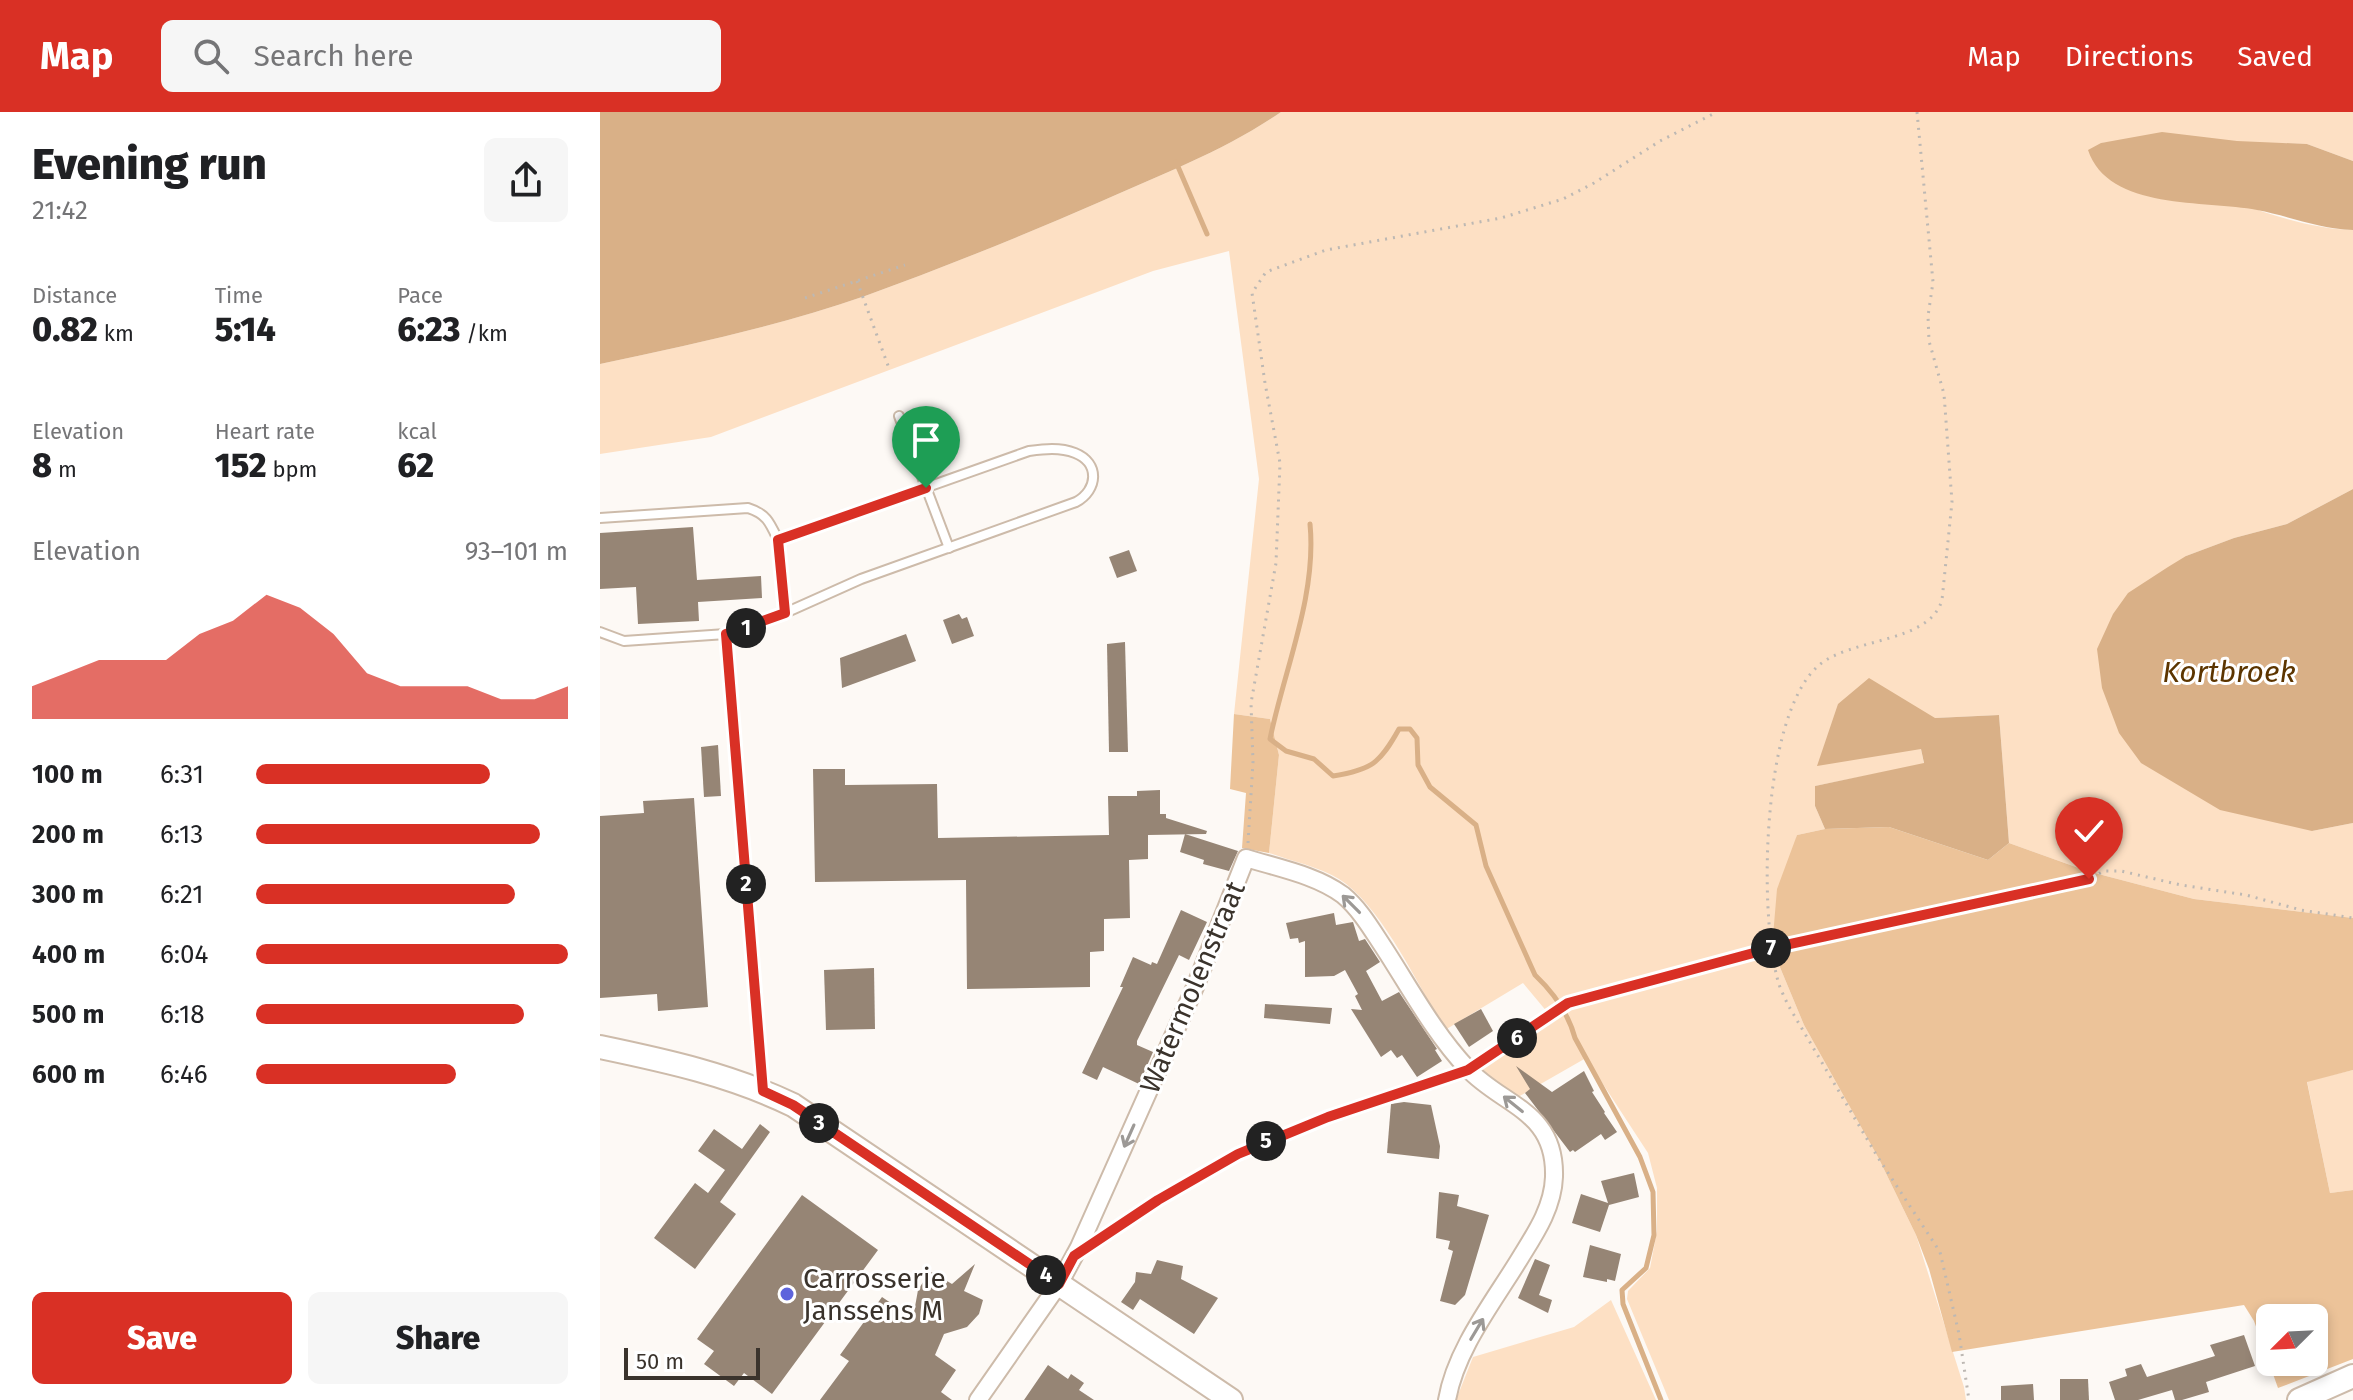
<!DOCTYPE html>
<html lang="en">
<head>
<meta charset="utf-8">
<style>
  body { margin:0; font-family:"Fira Sans",sans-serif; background:#f6f6f6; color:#202124; height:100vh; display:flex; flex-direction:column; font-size:30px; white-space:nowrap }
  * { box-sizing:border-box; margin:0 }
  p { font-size:26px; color:#757577 }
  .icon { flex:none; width:44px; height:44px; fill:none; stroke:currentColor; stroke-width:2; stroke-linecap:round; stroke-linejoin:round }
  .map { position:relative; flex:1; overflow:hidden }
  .details { display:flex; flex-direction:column; background:#fff; width:600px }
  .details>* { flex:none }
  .needle { width:52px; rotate:246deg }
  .buttons { position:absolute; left:1656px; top:1192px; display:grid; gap:16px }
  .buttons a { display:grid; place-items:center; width:72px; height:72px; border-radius:12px; background:#fff; box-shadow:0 4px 12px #0003; font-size:40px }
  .scale { position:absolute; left:24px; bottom:20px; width:136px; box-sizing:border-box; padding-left:8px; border:4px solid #3a332c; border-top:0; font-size:22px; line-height:28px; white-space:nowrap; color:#3a332c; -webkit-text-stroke:6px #fff; paint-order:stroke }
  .pin { position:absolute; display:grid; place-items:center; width:68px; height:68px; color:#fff; margin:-82px -34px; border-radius:50% 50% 50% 0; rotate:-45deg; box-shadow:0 0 8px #0007 }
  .pin .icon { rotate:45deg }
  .km { position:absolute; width:40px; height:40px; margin:-20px; border-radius:50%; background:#222; color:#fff; font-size:22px; line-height:40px; text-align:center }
  .round { display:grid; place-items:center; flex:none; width:84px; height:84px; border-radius:12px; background:#f6f6f6 }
  .head { display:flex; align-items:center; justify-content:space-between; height:136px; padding:0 32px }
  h1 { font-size:44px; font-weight:800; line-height:60px }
  .metrics { display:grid; grid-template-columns:repeat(3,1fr); gap:12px; height:136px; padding:8px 32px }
  .metrics div { display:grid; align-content:center }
  .metrics b { font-size:34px; font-weight:800 }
  .metrics small { font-size:22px; font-weight:400 }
  .metrics p { font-size:22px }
  .chart { height:224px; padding:16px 32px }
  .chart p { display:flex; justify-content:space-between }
  .chart svg { width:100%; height:144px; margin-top:8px; fill:#d93025; opacity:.7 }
  .primary-button { display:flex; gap:16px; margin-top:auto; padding:16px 32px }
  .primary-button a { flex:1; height:92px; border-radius:12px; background:#d93025; color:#fff; font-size:32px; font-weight:800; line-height:92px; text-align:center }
  .primary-button a+a { background:#f6f6f6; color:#202124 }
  ul { padding:0 32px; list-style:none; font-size:26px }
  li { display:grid; grid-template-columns:128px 96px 1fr; align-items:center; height:60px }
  li i { height:20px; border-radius:10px; background:#d93025 }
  header { display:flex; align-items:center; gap:48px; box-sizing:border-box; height:112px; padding:0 40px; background:#d93025; color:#fff }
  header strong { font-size:38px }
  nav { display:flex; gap:44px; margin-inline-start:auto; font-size:28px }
  .search { width:560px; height:72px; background:#f6f6f6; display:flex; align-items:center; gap:20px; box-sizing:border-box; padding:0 28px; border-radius:12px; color:#757577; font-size:30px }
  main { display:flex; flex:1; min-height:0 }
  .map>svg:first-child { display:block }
  .green { fill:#fde0c4 }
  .forest { fill:#ecc399; fill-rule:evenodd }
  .water { fill:#d9b087 }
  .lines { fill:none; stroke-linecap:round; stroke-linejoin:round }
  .stream { stroke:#d9b087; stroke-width:5 }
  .building { fill:#968575 }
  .service-casing { stroke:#cdbbaa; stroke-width:12 }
  .minor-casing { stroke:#cdbbaa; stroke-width:20 }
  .secondary-casing { stroke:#cdbbaa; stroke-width:26 }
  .path { stroke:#bdb8b3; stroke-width:3; stroke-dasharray:2 6; stroke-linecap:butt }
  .service { stroke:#fff; stroke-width:8 }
  .minor { stroke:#fff; stroke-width:16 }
  .secondary { stroke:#fff; stroke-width:22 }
  .oneway { stroke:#9c9996 }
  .route-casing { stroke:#fff; stroke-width:16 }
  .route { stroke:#d93025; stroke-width:10 }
  .poi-dot { fill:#5e64dc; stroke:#fff; stroke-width:3 }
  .labels { text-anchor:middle; stroke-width:6; stroke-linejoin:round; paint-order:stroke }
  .street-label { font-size:28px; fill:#3a332c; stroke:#fff }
  .poi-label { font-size:28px; fill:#3a332c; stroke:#fff; text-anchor:start }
  .water-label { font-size:30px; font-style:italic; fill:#5c3500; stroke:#fff }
</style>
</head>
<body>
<header>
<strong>Map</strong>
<div class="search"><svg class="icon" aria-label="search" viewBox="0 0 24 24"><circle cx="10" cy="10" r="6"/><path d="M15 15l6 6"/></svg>Search here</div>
<nav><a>Map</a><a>Directions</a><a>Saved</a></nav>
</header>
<main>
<section class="details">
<div class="head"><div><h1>Evening run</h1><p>21:42</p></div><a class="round"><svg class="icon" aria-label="share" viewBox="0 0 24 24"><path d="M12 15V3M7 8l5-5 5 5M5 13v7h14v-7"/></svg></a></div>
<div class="metrics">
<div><p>Distance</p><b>0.82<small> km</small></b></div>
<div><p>Time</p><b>5:14</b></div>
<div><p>Pace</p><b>6:23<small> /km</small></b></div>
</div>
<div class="metrics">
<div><p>Elevation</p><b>8<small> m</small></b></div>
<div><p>Heart rate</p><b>152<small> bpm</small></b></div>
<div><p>kcal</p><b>62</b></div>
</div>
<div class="chart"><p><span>Elevation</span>93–101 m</p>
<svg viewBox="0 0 160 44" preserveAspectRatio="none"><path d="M0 44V34L10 30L20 26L30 26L40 26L50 18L60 14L70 6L80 10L90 18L100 30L110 34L120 34L130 34L140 38L150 38L160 34V44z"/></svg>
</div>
<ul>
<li><b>100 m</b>6:31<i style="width:75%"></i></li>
<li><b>200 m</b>6:13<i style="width:91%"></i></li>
<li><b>300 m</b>6:21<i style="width:83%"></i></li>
<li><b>400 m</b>6:04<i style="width:100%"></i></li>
<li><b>500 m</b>6:18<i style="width:86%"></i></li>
<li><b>600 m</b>6:46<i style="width:64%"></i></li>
</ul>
<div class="primary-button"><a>Save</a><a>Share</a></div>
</section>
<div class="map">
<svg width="1753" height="1288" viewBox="0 0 1753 1288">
  <rect width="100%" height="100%" fill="#fdf9f5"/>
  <!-- green -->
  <g class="green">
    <path d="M 681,0 L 1753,0 L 1753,49 L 1707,32 L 1525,28 L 1502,31 C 1575,63 1674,116 1753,118 L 1753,377 L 1687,412 L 1634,426 L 1586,444 L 1712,719 L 1753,711 L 1753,806 L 1594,787 L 1487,759 L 1409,731 L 1399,603 L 1335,606 L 1321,637 L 1324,652 L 1215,674 L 1215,694 L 1225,717 L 1197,723 L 1172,836 L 1204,913 L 1279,1047 L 1316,1123 L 1364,1275 L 1366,1288 L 1069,1288 L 1027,1187 L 1028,1179 L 1050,1156 L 1057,1119 L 1057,1076 L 1048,1041 L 986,946 L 918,985 L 874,952 L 948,901 L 923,871 L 845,918 C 819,875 781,793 739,767 C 719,755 691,749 669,741 L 679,643 L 670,607 L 634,602 L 659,367 L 629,139 L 553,159 L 111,325 L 0,342 L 0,252 C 89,233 179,214 265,184 C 345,155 424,123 502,89 C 563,62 626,38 681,0 Z"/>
    <path d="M 1753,958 L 1753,1078 L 1730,1081 L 1707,969 Z"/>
    <path d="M 1011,1188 L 1056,1288 L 856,1288 L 873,1245 L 974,1215 Z"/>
  </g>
  <!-- forest -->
  <g class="forest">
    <path d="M 634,602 L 670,607 L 679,643 L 669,741 L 642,736 L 646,681 L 630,677 Z"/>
    <path d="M 1289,715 L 1388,748 L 1409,731 L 1487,759 L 1594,787 L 1753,806 L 1753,958 L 1707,970 L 1730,1081 L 1753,1078 L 1753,1247 L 1678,1276 L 1654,1209 L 1644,1193 L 1352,1240 L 1329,1157 L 1316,1123 L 1279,1047 L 1204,913 L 1172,836 L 1177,777 L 1197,723 L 1225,717 ZM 1670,1206 L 1714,1206 L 1714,1250 L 1670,1250 Z"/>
  </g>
  <!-- water -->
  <g class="water">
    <path d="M 0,0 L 681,0 C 626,38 563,62 502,89 C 424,123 345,155 265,184 C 179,214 89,233 0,252 Z"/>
    <path d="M 1562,20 L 1637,29 L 1707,32 L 1753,49 L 1753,118 C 1720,117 1689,104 1657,98 C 1606,88 1508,99 1488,38 L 1501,31 Z"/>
    <path d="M 1753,377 L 1753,711 L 1712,719 L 1620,698 L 1541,651 L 1519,621 L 1502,576 L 1497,537 L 1513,502 L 1528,481 L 1568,455 L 1586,444 L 1634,426 L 1687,412 Z"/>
    <path d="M 1269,566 L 1335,606 L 1399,603 L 1409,731 L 1388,748 L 1289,715 L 1225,717 L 1215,694 L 1215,674 L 1324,651 L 1321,637 L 1217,654 L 1238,592 Z"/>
  </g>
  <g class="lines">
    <!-- stream -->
    <g class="stream">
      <path d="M 576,50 L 607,122"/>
      <path d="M 710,412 C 717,484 684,558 670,627 L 686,639 L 714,647 L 733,664 C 772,658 780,651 799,617 L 810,617 L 817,626 L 818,653 L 830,675 L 876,713 L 886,754 L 935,863 C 954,881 968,900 975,926 L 1040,1045 L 1053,1080 L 1054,1123 L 1046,1156 L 1022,1178 L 1023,1192 L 1061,1288"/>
    </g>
  </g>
  <!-- building -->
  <g class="building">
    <path d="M 93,415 L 97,468 L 161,464 L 162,486 L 98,490 L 99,509 L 38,512 L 36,475 L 0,477 L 0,421 Z"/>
    <path d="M 529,438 L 537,459 L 517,466 L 509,445 Z"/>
    <path d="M 359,502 L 362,507 L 367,505 L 374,524 L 352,532 L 343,508 Z"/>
    <path d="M 306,522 L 316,549 L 242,576 L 240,546 Z"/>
    <path d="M 525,530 L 528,640 L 509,640 L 507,532 Z"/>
    <path d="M 118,633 L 121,684 L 104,685 L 101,635 Z"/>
    <path d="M 213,657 L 245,657 L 245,673 L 337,672 L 338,726 L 509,723 L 508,684 L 537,684 L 537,679 L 560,678 L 560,702 L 566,702 L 566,706 L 607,719 L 606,722 L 548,723 L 548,747 L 529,748 L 530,806 L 504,807 L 504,839 L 490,840 L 490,875 L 367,877 L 366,768 L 215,770 Z"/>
    <path d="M 94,686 L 108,895 L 58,899 L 57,882 L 0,886 L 0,704 L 44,701 L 43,689 Z"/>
    <path d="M 585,722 L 638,739 L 629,759 L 603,752 L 604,748 L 580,740 Z"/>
    <path d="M 581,798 L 607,810 L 589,848 L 579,843 L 537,929 L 537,933 L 553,940 L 539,972 L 503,955 L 497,968 L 482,961 L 523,875 L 520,875 L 533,845 L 551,853 L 552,850 L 557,852 Z"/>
    <path d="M 734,801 L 736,813 L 753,810 L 759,829 L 765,827 L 780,850 L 766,859 L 782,889 L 799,880 L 837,937 L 835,938 L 842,949 L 817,965 L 802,943 L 797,946 L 791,938 L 781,945 L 751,897 L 762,898 L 755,884 L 758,882 L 745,858 L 734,864 L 705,865 L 705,829 L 699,831 L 698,826 L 690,827 L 686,811 Z"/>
    <path d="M 274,856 L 275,917 L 226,918 L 224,858 Z"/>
    <path d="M 665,892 L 732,896 L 730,912 L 664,906 Z"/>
    <path d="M 881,897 L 893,919 L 869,935 L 854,912 Z"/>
    <path d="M 916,954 L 952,980 L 984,959 L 994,979 L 992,980 L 1005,1000 L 1004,1001 L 1017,1020 L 1005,1028 L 1001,1022 L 975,1040 L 973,1038 L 970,1040 L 925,981 L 930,977 Z"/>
    <path d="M 804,990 L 831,993 L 840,1034 L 839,1047 L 787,1041 L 791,992 Z"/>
    <path d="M 160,1012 L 170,1020 L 120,1090 L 136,1102 L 95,1157 L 54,1126 L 95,1071 L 108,1081 L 125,1058 L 98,1039 L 114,1017 L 142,1037 Z"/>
    <path d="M 1034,1061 L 1039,1085 L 1009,1093 L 1000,1120 L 972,1111 L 981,1082 L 1008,1091 L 1001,1069 Z"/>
    <path d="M 839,1080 L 859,1083 L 857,1094 L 889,1103 L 865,1183 L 855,1193 L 840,1189 L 853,1139 L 848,1137 L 850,1129 L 836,1126 Z"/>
    <path d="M 202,1083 L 278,1138 L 172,1282 L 144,1261 L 134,1274 L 104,1252 L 114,1239 L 97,1227 Z"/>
    <path d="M 990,1133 L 1021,1142 L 1015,1169 L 1007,1167 L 1007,1170 L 983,1165 Z"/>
    <path d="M 935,1147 L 950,1153 L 939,1183 L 952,1188 L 948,1201 L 918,1186 Z"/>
    <path d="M 557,1148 L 583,1154 L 581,1167 L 618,1186 L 594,1222 L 540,1187 L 533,1198 L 521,1190 L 535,1170 L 536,1160 L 551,1162 Z"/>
    <path d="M 375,1152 L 364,1179 L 383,1188 L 379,1202 L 367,1215 L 344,1222 L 335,1243 L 356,1258 L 341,1280 L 352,1288 L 220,1288 L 249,1249 L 240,1243 L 282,1185 L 313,1206 L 318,1178 L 327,1164 L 332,1160 L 352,1172 Z"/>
    <path d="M 1644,1223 L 1655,1254 L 1606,1270 L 1609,1280 L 1582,1288 L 1575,1288 L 1572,1278 L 1538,1288 L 1515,1288 L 1509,1270 L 1527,1264 L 1525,1257 L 1541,1252 L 1547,1265 L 1615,1244 L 1610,1233 Z"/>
    <path d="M 448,1253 L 468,1267 L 471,1262 L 484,1271 L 479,1278 L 494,1288 L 424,1288 Z"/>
    <path d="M 1460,1267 L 1488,1267 L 1489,1288 L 1460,1288 Z"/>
    <path d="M 1433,1272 L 1434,1288 L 1401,1288 L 1401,1274 Z"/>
  </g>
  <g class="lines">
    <!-- service casing -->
    <g class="service-casing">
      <g id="service">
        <path d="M 299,304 L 349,436"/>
        <path d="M 0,406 L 148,396 C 167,402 170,411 178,428"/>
        <path d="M 0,520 L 24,529 L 126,522 L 185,501 L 261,467 L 476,390 C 498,378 500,351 475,341 C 460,335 444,337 429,339 L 178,428 L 185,501"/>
        <path d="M 126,522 L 163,978"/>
      </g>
    </g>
    <!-- minor casing -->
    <g class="minor-casing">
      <path id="minor" d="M 378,1288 L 459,1172 L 479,1135 L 595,875 L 646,746 C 678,756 716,763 743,783 C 760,797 772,818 784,836 C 810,876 834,921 867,956 C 902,994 956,998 954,1065 C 953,1094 937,1119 922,1143 C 895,1188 856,1236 847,1288"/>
    </g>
    <!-- secondary casing -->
    <g class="secondary-casing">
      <g id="secondary">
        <path d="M 0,935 C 67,949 131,963 193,993 L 631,1288"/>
        <path d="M 1699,1288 L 1753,1264"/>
      </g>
    </g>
    <!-- path -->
    <g class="path">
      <path d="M 1317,0 L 1333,170 L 1328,204 L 1329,229 L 1344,282 L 1352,390 L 1342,488 C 1329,532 1251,525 1218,554 C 1162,604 1159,796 1177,865 C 1179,875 1184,884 1188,893 L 1277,1044 L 1340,1140 L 1359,1222 L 1369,1288"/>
      <path d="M 257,169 L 290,259"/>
      <path d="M 205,186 L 305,153"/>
      <path d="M 648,731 L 653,650 L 651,591 L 676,451 L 680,351 L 665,271 L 652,181 L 666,160 L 726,138 L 901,106 L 963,87 L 994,71 L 1060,29 L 1117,0"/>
      <path d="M 884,947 L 968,891 L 1172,836 L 1489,767 L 1504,759 L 1521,759 L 1581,773 L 1646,783 L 1701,798 L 1753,806"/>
      <path d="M 502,1125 C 550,1093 601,1057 655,1033 C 719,1005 786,986 852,963"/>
    </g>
    <!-- service -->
    <use href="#service" class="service"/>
    <!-- minor -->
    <use href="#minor" class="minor"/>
    <!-- secondary -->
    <use href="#secondary" class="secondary"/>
  </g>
  <!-- one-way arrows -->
  <defs><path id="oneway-shaft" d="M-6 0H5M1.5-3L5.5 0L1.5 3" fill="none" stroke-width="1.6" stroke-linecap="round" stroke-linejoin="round" transform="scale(2)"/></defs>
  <g class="oneway">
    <use href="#oneway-shaft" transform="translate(751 792) rotate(-135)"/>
    <use href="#oneway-shaft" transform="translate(913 992) rotate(-141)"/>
    <use href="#oneway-shaft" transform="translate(529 1024) rotate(114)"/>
    <use href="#oneway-shaft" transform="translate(877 1217) rotate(-59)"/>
  </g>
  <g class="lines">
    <!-- route casing -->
    <g class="route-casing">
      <path id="route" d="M 326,376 L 178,428 L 185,501 L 126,522 L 163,979 L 193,993 L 459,1172 L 474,1144 L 558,1088 L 638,1042 L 728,1005 L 868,958 L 968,891 L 1172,836 L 1489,767"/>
    </g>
    <!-- route -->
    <use href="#route" class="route"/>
  </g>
  <!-- markers -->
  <circle class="poi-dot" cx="187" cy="1182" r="8"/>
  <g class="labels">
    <!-- street labels -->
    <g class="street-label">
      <text transform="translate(592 875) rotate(-67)" y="10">Watermolenstraat</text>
    </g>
    <!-- poi labels -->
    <g class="poi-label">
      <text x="203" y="1176">Carrosserie<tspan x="203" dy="32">Janssens M</tspan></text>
    </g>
    <!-- water labels -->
    <g class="water-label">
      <text x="1629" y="570">Kortbroek</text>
    </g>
  </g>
</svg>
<div class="buttons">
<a><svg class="needle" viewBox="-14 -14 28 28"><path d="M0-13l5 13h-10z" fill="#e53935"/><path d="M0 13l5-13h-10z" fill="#757577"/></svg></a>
</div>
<div class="scale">50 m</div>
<div class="pin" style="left:326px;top:376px;background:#1e9e55"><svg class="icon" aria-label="arrive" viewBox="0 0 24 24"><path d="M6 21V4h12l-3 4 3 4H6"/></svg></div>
<div class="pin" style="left:1489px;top:767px;background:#d93025"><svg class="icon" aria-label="check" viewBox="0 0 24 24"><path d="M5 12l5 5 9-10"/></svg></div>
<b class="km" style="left:146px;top:516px">1</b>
<b class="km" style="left:146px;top:772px">2</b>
<b class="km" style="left:219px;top:1011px">3</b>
<b class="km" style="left:446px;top:1163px">4</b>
<b class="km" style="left:666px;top:1029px">5</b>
<b class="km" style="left:917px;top:926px">6</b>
<b class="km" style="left:1171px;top:836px">7</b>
</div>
</main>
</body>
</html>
